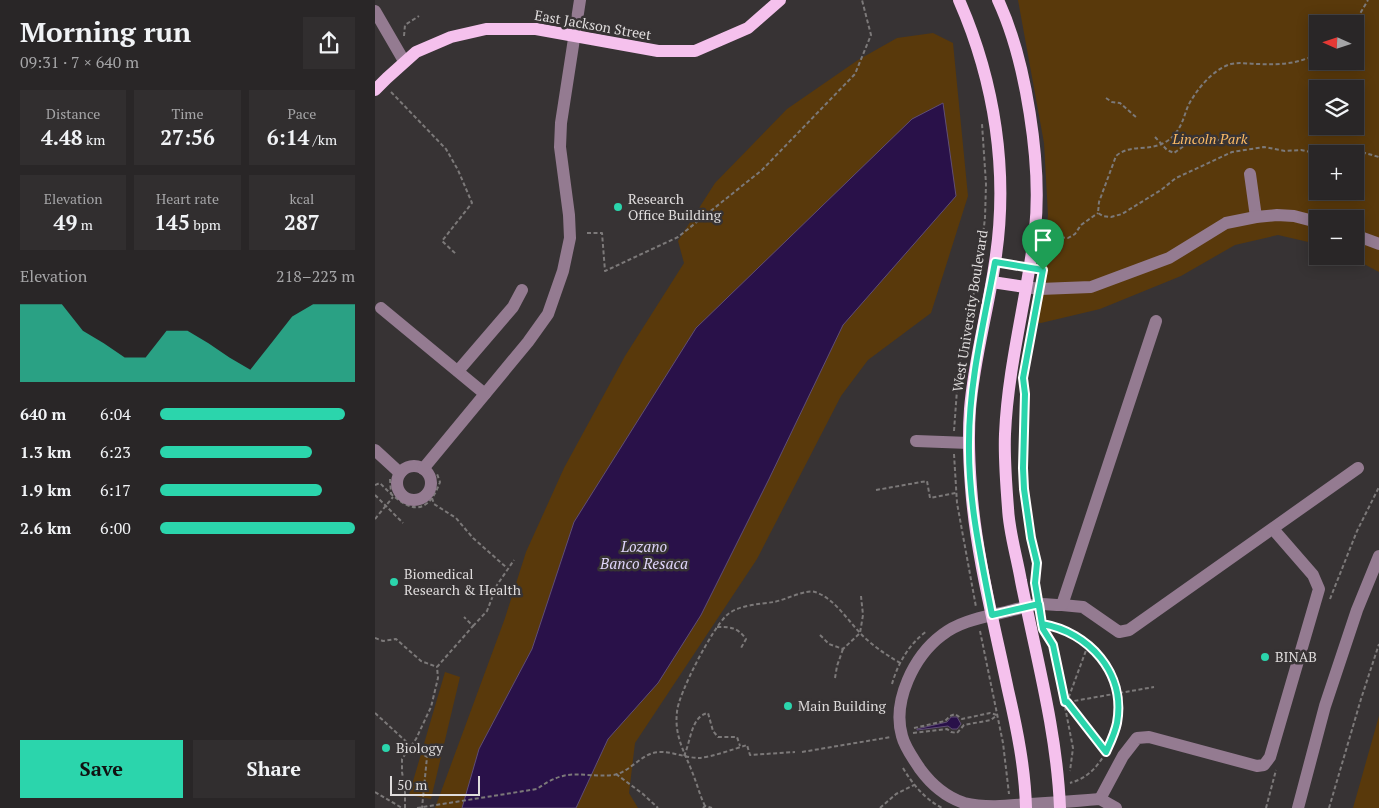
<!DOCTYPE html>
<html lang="en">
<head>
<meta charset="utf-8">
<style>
  body { margin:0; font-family:"PT Serif",serif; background:#312e2f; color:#f1f3f6; height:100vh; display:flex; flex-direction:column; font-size:19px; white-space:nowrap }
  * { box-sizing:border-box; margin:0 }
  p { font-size:16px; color:#a5a5a7 }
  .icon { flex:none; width:28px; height:28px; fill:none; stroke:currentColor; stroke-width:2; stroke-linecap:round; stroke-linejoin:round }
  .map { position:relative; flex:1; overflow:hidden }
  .details { display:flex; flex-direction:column; background:#292627; width:375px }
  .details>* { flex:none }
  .needle { width:32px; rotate:273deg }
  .tools { position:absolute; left:934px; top:15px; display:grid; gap:10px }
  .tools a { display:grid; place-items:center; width:55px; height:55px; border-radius:0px; background:#292627; box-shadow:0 2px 12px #0003,0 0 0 1px #454344; font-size:25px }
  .scale { position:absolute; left:15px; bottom:12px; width:90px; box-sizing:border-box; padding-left:5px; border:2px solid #dfdcdc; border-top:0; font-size:14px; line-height:18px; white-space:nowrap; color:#dfdcdc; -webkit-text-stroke:4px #373334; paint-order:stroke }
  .pin { position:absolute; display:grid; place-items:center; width:42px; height:42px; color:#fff; margin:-51px -21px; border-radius:50% 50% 50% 0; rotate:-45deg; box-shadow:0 0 5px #0007 }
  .pin .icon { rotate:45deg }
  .round { display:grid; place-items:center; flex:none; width:52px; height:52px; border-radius:0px; background:#312e2f }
  .summary { display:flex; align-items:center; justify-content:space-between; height:85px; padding:0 20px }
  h1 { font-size:28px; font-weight:800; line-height:38px }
  .figures { display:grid; grid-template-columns:repeat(3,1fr); gap:8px; height:85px; padding:5px 20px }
  .figures div { display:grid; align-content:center; border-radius:0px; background:#312e2f; text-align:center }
  .figures b { font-size:21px; font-weight:800 }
  .figures small { font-size:14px; font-weight:400 }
  .figures p { font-size:14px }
  .chart { height:140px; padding:10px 20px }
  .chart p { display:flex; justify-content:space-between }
  .chart svg { width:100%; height:90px; margin-top:5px; fill:#2bd5ac; opacity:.7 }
  .cta { display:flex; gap:10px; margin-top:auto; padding:10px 20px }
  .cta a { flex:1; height:58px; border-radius:0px; background:#2bd5ac; color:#111; font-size:20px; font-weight:800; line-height:58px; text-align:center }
  .cta a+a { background:#312e2f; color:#f1f3f6 }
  ul { padding:0 20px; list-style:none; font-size:16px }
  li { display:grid; grid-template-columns:80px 60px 1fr; align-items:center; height:38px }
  li i { height:12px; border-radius:6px; background:#2bd5ac }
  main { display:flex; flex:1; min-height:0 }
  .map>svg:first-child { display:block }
  .green { fill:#59390b; fill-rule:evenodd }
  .water { fill:#291149; stroke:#604e75 }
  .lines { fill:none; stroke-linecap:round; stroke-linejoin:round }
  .path { stroke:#7c7979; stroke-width:2; stroke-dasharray:4 2.5; stroke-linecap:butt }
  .minor { stroke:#947b91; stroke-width:12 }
  .major { stroke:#f5c1ed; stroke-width:12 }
  .route-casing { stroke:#fff; stroke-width:10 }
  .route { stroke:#2bd5ac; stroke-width:6 }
  .poi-dot { fill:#2bd5ac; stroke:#373334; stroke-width:2 }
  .labels { text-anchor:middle; stroke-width:5; stroke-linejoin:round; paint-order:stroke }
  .street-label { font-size:14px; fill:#dfdcdc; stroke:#373334 }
  .park-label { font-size:14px; font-style:italic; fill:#fdbb65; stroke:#373334 }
  .poi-label { font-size:14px; fill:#dfdcdc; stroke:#373334; text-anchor:start }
  .water-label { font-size:15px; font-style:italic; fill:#dfd5fa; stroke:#373334 }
</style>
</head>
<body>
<main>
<section class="details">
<div class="summary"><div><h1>Morning run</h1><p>09:31 · 7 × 640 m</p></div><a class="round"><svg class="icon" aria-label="share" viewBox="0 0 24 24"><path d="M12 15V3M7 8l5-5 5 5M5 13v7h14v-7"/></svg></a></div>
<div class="figures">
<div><p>Distance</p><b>4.48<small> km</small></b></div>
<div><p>Time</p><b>27:56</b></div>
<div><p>Pace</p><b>6:14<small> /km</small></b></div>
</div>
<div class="figures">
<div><p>Elevation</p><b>49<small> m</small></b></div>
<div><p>Heart rate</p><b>145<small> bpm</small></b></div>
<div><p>kcal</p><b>287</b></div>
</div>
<div class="chart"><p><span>Elevation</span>218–223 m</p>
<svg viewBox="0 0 160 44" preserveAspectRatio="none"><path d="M0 44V6L10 6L20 6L30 19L40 25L50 32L60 32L70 19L80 19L90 25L100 32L110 38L120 25L130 12L140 6L150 6L160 6V44z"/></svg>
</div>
<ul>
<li><b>640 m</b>6:04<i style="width:95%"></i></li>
<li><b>1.3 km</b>6:23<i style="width:78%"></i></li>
<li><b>1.9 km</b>6:17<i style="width:83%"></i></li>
<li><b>2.6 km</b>6:00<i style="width:100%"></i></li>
</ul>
<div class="cta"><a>Save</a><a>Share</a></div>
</section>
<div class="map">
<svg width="1004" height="808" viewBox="0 0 1004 808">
  <rect width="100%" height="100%" fill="#373334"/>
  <!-- green -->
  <g class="green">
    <path d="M 643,0 L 1004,0 L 1004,272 L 974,256 L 980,256 L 980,219 L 942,219 L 942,244 L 903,235 L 860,245 L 806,276 L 725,309 L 666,323 L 658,322 L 665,289 L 673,215 L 669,143 ZM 942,24 L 980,24 L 980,61 L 942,61 ZM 942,89 L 980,89 L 980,126 L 942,126 ZM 942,154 L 980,154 L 980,191 L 942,191 Z"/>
    <path d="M 558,33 L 578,43 L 593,196 L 556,313 L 493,360 L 466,396 L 382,559 L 260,743 L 254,793 L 263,808 L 201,808 L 233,739 L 283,683 L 326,615 L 394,479 L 468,325 L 581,196 L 199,522 L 157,649 L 104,749 L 87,808 L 60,808 L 130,618 L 151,552 L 189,468 L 250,356 L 309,263 L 303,241 L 340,183 L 412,109 L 483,60 L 522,38 Z"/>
    <path d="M 70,672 L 85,677 L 56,799 L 34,795 Z"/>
    <path d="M 1004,716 L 1004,808 L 978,808 Z"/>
  </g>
  <!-- water -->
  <g class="water">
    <path d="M 568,103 L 581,196 L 468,325 L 394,479 L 326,615 L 283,683 L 233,739 L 201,808 L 87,808 L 104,749 L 157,649 L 199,522 L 321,328 L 537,119 Z"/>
    <path d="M 576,717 L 582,717 L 586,724 L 582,729 L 577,729 L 573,726 L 542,730 L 542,729 L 572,722 Z"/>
  </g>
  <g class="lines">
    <!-- path -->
    <g class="path">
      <path d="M 979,24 L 993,0"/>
      <path d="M 29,36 L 30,25 L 44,16"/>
      <path d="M 942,54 C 923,64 904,65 883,64 C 874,64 865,62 856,64 C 838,69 821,90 813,106 C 809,116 807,126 800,134 C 781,156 758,141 741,156 L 724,202 L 723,213 L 728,216 L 736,217 L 747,214 L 786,190 L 801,178 L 857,152 L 889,147 L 910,151 L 926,150 L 944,154"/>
      <path d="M 16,92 L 71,149 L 83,170 L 97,203 L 67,241 L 81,254"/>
      <path d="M 731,98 L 737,102 L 745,103 L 762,118"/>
      <path d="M 780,137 L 792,150 L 799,153 L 813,143 L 820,141 L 838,142 L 853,137"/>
      <path d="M 974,154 L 990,153 L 1004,157"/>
      <path d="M 212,233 L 227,233 L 230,271 L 303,237 L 387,170 L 480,74 L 496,35 L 487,0"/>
      <path d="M 673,236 L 693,238 L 700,234 L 706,225 L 723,213"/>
      <path d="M 670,255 L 673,232"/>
      <path d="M 631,264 L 643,266"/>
      <path d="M 667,277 L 669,262"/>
      <path d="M 649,378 L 650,394 L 648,468 L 652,514 L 662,563 L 661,586"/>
      <path d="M 579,431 L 583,376 L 605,260 L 610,218 L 611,184 L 607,124"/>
      <path d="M 579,454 L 582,503 L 601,607"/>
      <path d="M 15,479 L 16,494"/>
      <path d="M 0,485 L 5,483 C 27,506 50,524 65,482 L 62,474"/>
      <path d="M 501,490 L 552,481 L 555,498 L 581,493"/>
      <path d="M 0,495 L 28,523"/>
      <path d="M 57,498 L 59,504 L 81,518 L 98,538 L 132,568"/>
      <path d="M 0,519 L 18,497"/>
      <path d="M 955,599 L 982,531 L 1004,487"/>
      <path d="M 668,625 C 714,632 751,674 742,723 C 741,732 737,740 733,748 C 725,764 714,778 695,783"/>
      <path d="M 98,626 L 112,611 L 122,585 L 139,560"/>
      <path d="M 342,627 C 356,627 362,627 371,639 L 366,648"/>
      <path d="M 605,631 L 628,743 L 634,794"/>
      <path d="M 670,632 L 678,645 L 698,748 L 695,771"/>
      <path d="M 445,635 L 454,644 L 468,649 L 485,633 L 488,615 L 486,596"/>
      <path d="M 0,638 L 8,641 L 21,639 L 46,661 L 62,667"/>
      <path d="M 713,645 L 692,702 L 731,752"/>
      <path d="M 460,678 L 462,666 L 468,649"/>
      <path d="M 517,684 C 523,663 534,644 552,631"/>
      <path d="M 693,702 L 779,687"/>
      <path d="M 0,713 L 36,746 L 52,757 L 47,808"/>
      <path d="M 539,728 L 570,721 L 575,716 L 580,714 L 587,719 L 615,713 L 622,715"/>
      <path d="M 538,733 L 572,729 L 576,732 L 582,733 L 589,725 L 616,720 L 622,715"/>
      <path d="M 427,752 L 516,737"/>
      <path d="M 309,756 C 316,741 316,716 333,713 L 338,731 L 343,737 L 362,737 L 365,746"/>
      <path d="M 528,768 C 538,785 550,799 567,808"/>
      <path d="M 241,774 L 268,794 L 283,808"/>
      <path d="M 0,792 L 27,808"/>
      <path d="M 330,806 C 325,796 322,784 318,774 C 310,753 299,736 302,712 C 303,694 338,627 352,615 C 363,605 385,604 399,602 C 410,600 431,589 440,592 C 461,599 474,623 490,638 C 501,648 513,656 527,664"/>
      <path d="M 30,808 L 30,790 L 27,772 L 27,759 L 41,739 L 56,707 L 63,678 L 62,667 L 98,626 L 89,617"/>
      <path d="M 42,808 L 162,789 C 194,766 204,778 238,775 C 253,773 264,757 278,753 C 292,749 309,758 324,758 C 337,757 359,749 372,745 L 375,755 L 420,752"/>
      <path d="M 328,808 L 330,806 L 337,808"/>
      <path d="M 505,808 L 521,794 L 539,785"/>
      <path d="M 891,808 L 901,770"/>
      <path d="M 954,808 L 986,699 L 1004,644"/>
    </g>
    <!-- minor -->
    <g class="minor">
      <path d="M 0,11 L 29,61"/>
      <path d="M 875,174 L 881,217"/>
      <path d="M 980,235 L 1004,244"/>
      <path d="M 650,287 L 665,289 L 716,287 L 794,258 L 851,223 L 881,217 L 902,215 L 919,216 L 942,222"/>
      <path d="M 6,308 L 110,394"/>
      <path d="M 83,371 L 138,307 L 147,290"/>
      <path d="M 541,441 L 594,443"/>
      <path d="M 0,450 L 25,473"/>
      <circle cx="39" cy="483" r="17"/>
      <path d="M 48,469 L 153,342 L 173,314 L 188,271 L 195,238 L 194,215 L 185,147 L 186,123 L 205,0"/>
      <path d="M 687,605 L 708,607 L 744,632 L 754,630 L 983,468"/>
      <path d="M 725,799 L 748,756 L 762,738 L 774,737 L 882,766 L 889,765 L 895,757 L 944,589 L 938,575 L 898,529"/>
      <path d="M 741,808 L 725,799 C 701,801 677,803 653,804 C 631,806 610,808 589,803 C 571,797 556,784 545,769 C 538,758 530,748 527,736 C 517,701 539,656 567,635 C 586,620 611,617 634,611 C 644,609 654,605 664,604 C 671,604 679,605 687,605 L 781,321"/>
      <path d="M 923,808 L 950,706 L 982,610 L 1004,556"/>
    </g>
    <!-- major -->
    <g class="major">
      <path d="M 584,0 C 620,82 634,173 620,262 C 613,311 599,359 595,409 C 593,435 594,461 596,487 C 601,555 619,623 633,690 C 642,729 650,768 651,808"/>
      <path d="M 623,0 C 651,60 667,164 660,230 C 652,298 633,365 630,434 C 629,458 631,483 633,508 C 634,532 642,557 646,581 C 661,656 682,732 685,808"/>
      <path d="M 0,90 L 12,78 L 41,52 L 76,37 L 111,29 L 161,29 L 283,51 L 320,51 L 373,28 L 405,0"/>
      <path d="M 617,282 L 650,287"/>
    </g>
  </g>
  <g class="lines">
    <!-- route casing -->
    <g class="route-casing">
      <path id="route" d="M 668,270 L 620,262 C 609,322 594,382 594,442 C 593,501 606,558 617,615 L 664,604 L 667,624 C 714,632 751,673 742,723 C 740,733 735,743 731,752 L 692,702 L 690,702 L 678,645 L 668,629 L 667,624 L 660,583 L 662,563 L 656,538 L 649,489 L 648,468 L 650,394 L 648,378 L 668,270"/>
    </g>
    <!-- route -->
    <use href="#route" class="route"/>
  </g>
  <!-- markers -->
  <g class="poi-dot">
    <circle cx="243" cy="207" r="5"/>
    <circle cx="19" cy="582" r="5"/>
    <circle cx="890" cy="657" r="5"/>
    <circle cx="413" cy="706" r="5"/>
    <circle cx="11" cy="748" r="5"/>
  </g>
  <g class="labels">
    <!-- street labels -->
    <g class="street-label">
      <text transform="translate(218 25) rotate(10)" y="5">East Jackson Street</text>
      <text transform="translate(595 311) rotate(-81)" y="5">West University Boulevard</text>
    </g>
    <!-- park labels -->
    <g class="park-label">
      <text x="835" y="144">Lincoln Park</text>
    </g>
    <!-- poi labels -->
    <g class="poi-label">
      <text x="253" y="204">Research<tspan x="253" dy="16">Office Building</tspan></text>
      <text x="29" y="579">Biomedical<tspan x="29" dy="16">Research &amp; Health</tspan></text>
      <text x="900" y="662">BINAB</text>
      <text x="423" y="711">Main Building</text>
      <text x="21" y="753">Biology</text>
    </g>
    <!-- water labels -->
    <g class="water-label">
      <text x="269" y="552">Lozano<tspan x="269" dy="17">Banco Resaca</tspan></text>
    </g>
  </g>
</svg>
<div class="tools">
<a><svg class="needle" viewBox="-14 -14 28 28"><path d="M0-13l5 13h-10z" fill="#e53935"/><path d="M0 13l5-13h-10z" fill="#a5a5a7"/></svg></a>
<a><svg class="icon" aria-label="layers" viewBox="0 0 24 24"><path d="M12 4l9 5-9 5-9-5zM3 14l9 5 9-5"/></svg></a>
<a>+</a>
<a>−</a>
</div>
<div class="scale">50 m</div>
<div class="pin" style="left:668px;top:270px;background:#1e9e55"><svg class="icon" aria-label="arrive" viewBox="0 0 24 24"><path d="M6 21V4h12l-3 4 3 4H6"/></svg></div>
</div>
</main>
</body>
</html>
